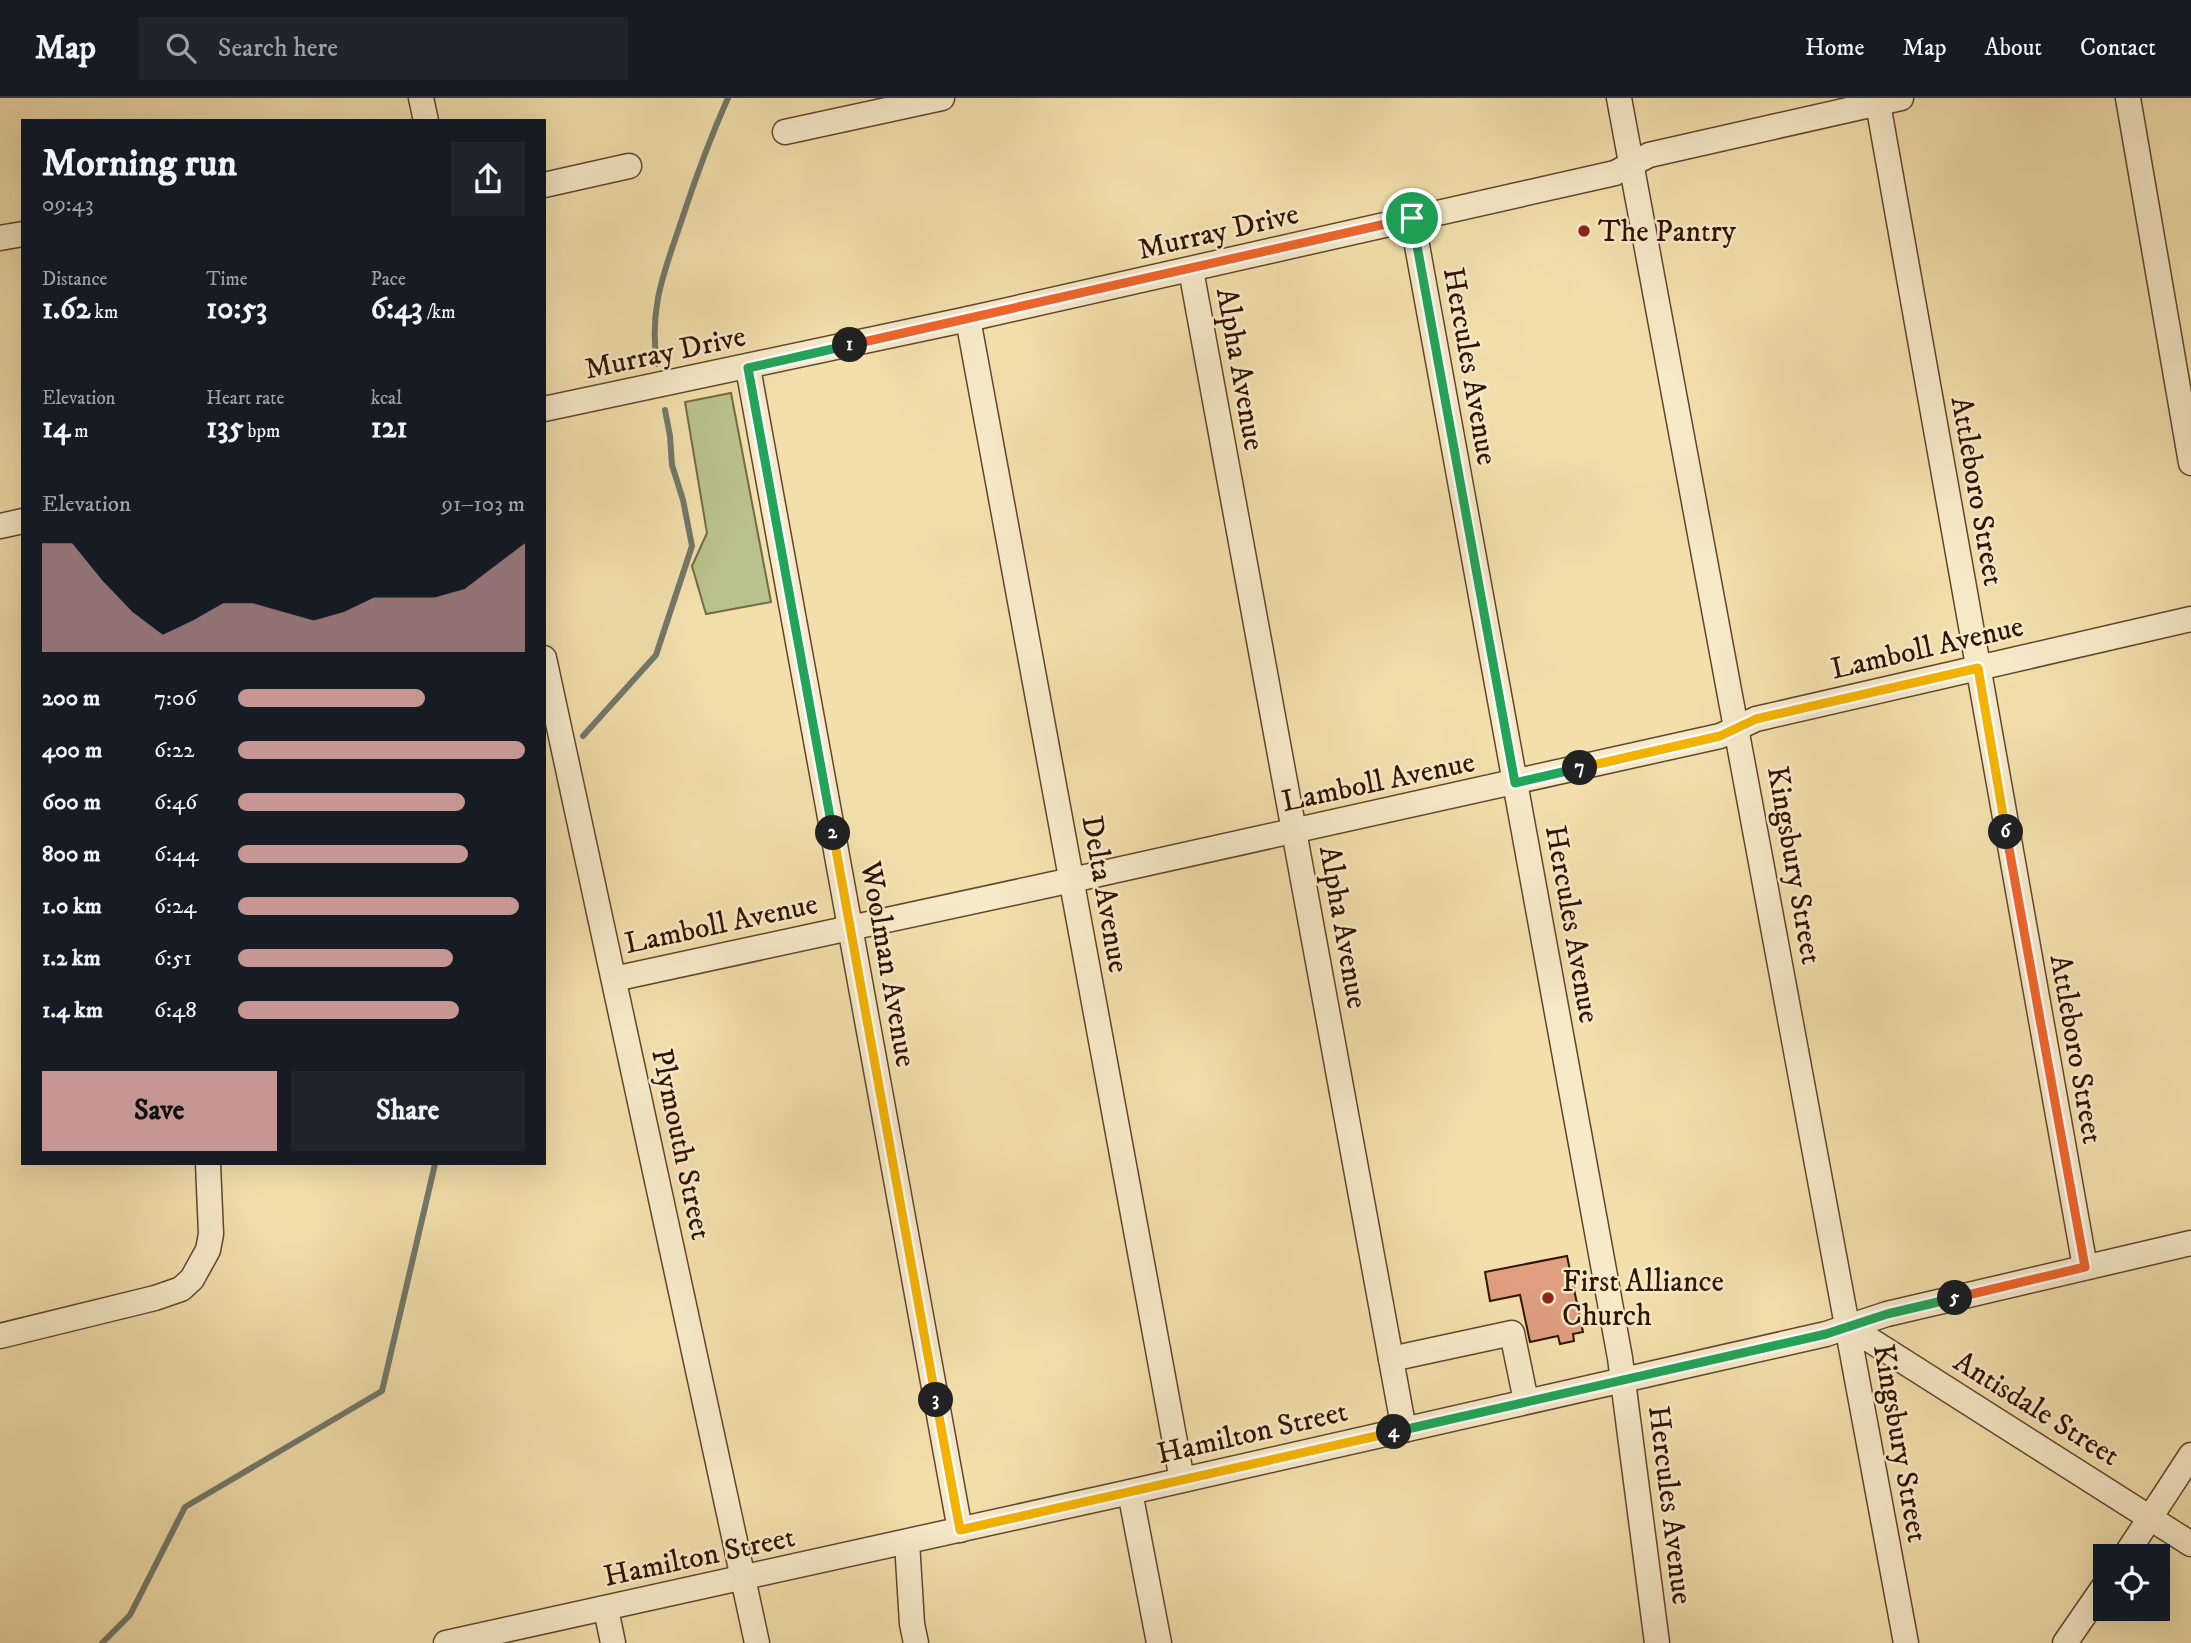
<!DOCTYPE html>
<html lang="en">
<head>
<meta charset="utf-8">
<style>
  body { margin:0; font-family:"IM FELL DW Pica",serif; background:#20242c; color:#f1f3f6; height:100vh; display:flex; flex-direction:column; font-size:26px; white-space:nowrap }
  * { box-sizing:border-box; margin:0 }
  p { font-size:23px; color:#9ea1a6 }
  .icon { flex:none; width:38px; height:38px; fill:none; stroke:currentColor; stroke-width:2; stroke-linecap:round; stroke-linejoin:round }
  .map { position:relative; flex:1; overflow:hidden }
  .sheet { position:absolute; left:21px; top:21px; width:525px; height:1046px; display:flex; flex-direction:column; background:#171b24; border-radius:0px; box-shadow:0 7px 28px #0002 }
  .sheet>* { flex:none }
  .tools { position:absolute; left:2093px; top:1446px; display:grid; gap:14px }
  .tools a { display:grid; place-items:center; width:77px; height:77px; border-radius:0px; background:#171b24; box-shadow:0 7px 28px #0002; font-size:35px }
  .pin { position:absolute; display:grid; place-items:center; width:60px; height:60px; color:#fff; margin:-30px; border:4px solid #fff; border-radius:50%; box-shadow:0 2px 7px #0007 }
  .km { position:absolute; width:35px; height:35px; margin:-18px; border-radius:50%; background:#222; color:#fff; font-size:19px; line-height:35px; text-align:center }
  .round { display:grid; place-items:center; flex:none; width:74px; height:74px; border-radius:0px; background:#20242c }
  .headline { display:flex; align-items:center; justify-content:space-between; height:119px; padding:0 21px }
  h1 { font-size:38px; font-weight:700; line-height:52px }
  .figures { display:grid; grid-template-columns:repeat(3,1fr); gap:10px; height:119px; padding:7px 21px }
  .figures div { display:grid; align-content:center }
  .figures b { font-size:30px; font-weight:700 }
  .figures small { font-size:19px; font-weight:400 }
  .figures p { font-size:19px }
  .chart { height:196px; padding:14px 21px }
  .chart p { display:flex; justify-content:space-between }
  .chart svg { width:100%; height:126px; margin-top:7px; fill:#c59692; opacity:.7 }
  .cta { display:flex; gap:14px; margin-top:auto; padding:14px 21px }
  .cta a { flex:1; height:80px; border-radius:0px; background:#c59692; color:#111; font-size:28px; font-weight:700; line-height:80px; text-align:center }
  .cta a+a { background:#20242c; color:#f1f3f6 }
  ul { padding:0 21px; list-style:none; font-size:23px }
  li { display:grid; grid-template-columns:112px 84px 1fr; align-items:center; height:52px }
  li i { height:18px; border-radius:9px; background:#c59692 }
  header { display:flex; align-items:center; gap:42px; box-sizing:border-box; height:98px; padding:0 35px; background:#171b24; border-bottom:2px solid #363941 }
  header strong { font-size:33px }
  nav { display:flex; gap:38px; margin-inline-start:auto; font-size:24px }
  .search { width:490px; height:63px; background:#20242c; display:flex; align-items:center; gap:18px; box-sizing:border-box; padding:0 24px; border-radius:0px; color:#9ea1a6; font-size:26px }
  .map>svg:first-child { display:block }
  .green { fill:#b9c28a; stroke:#746a46; stroke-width:2 }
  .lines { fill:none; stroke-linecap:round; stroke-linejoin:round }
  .stream { stroke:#71786b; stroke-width:6 }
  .building { fill:#e19f80; stroke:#301301; stroke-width:2 }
  .minor-casing { stroke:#60462c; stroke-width:27 }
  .minor { stroke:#f7eac9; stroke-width:24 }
  .split-1-casing { stroke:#fff; stroke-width:14 }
  .split-2-casing { stroke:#fff; stroke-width:14 }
  .split-3-casing { stroke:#fff; stroke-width:14 }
  .split-4-casing { stroke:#fff; stroke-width:14 }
  .split-5-casing { stroke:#fff; stroke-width:14 }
  .split-6-casing { stroke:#fff; stroke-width:14 }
  .split-7-casing { stroke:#fff; stroke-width:14 }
  .split-8-casing { stroke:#fff; stroke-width:14 }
  .split-1 { stroke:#f0652b; stroke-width:9 }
  .split-2 { stroke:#22a559; stroke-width:9 }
  .split-3 { stroke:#f5b400; stroke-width:9 }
  .split-4 { stroke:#f5b400; stroke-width:9 }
  .split-5 { stroke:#22a559; stroke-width:9 }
  .split-6 { stroke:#f0652b; stroke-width:9 }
  .split-7 { stroke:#f5b400; stroke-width:9 }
  .split-8 { stroke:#22a559; stroke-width:9 }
  .poi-dot { fill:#8f2418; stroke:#f7eac9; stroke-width:2.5 }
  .labels { text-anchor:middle; stroke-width:5; stroke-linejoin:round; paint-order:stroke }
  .street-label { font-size:30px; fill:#301301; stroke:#f7eac9 }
  .poi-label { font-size:30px; fill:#301301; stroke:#f7eac9; text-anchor:start }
</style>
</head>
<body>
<header>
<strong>Map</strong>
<div class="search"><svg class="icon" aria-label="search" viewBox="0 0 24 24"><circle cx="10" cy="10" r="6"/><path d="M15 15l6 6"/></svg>Search here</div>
<nav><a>Home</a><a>Map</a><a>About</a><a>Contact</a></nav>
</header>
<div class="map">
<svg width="2191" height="1545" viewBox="0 0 2191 1545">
  <rect width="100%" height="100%" fill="#f2dfac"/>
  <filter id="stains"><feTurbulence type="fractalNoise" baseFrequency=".00286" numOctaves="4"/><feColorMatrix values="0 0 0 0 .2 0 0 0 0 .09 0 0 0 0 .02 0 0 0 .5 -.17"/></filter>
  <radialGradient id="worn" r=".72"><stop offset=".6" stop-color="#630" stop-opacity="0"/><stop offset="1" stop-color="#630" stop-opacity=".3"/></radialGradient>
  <!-- green -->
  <path class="green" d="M 731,295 L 771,504 L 706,516 L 692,468 L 707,435 L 685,304 Z"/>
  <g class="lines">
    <!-- stream -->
    <g class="stream">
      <path d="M 657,266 C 648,207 666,170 684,115 C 697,76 711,38 728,0"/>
      <path d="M 583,638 L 656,557 L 692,448 L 683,402 L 672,367 L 670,338 L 665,312"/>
      <path d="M 102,1545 L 130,1517 L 185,1409 L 382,1293 L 435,1066"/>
    </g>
  </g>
  <!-- building -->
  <path class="building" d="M 1567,1158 L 1583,1234 L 1573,1236 L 1574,1243 L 1560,1246 L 1558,1238 L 1530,1244 L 1520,1197 L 1490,1203 L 1485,1174 Z"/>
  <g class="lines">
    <!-- minor casing -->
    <g class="minor-casing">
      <g id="minor">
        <path d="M 421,0 L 426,23"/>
        <path d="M 1619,0 L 1906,1545"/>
        <path d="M 1877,0 L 2085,1169"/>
        <path d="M 2128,0 L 2191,365"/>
        <path d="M 785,34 L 942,0"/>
        <path d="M 544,87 L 629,68"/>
        <path d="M 1412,120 L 1620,1260 L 1657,1545"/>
        <path d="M 0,140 L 23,136"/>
        <path d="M 1191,172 L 1404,1332"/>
        <path d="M 968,221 L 1182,1382"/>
        <path d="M 748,270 L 960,1432"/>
        <path d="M 544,311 L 968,221 L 1615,75 L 1649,57 L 1901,0"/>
        <path d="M 0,428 L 23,423"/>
        <path d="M 544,560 L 757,1545"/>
        <path d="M 614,881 L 1072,782 L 1720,638 L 1756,621 L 2191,521"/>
        <path d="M 1848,1228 L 2191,1446"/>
        <path d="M 0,1238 L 155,1200 L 181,1191 L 192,1181 L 208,1152 L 211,1136 L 208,1066"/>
        <path d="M 1391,1261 L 1512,1235 L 1526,1303"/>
        <path d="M 1130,1394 L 1159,1545"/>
        <path d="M 907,1444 L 912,1526 L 916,1545"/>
        <path d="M 2125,1458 L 2191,1357"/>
        <path d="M 606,1511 L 613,1545"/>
        <path d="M 446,1545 L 1130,1394 L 1826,1236 L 1887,1216 L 2191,1145"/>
        <path d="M 2065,1545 L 2105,1487"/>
      </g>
    </g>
    <!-- minor -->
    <use href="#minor" class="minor"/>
  </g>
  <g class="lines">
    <!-- split-1 casing -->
    <g class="split-1-casing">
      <path id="split-1" d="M 850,247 L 1412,120"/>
    </g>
    <!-- split-2 casing -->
    <g class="split-2-casing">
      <path id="split-2" d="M 833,735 L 748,270 L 850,247"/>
    </g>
    <!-- split-3 casing -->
    <g class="split-3-casing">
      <path id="split-3" d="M 833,735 L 936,1302"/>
    </g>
    <!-- split-4 casing -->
    <g class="split-4-casing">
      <path id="split-4" d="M 936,1302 L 960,1432 L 1394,1334"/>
    </g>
    <!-- split-5 casing -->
    <g class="split-5-casing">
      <path id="split-5" d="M 1394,1334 L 1826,1236 L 1887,1216 L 1955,1200"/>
    </g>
    <!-- split-6 casing -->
    <g class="split-6-casing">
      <path id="split-6" d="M 1955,1200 L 2085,1169 L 2006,734"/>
    </g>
    <!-- split-7 casing -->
    <g class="split-7-casing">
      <path id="split-7" d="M 1580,670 L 1720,638 L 1756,621 L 1978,570 L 2006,734"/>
    </g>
    <!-- split-8 casing -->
    <g class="split-8-casing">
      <path id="split-8" d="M 1412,120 L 1515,685 L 1580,670"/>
    </g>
    <!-- split-1 -->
    <use href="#split-1" class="split-1"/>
    <!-- split-2 -->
    <use href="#split-2" class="split-2"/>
    <!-- split-3 -->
    <use href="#split-3" class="split-3"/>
    <!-- split-4 -->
    <use href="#split-4" class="split-4"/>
    <!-- split-5 -->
    <use href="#split-5" class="split-5"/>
    <!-- split-6 -->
    <use href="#split-6" class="split-6"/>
    <!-- split-7 -->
    <use href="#split-7" class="split-7"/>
    <!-- split-8 -->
    <use href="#split-8" class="split-8"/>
  </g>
  <!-- markers -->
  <g class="poi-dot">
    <circle cx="1584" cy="133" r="7"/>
    <circle cx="1548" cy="1200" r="7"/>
  </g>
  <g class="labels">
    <!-- street labels -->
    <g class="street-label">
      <text transform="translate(1218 133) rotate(-13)" y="10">Murray Drive</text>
      <text transform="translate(665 254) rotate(-12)" y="10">Murray Drive</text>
      <text transform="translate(1471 268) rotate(80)" y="10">Hercules Avenue</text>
      <text transform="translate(1241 271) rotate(80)" y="10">Alpha Avenue</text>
      <text transform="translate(1978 393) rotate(80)" y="10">Attleboro Street</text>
      <text transform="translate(1927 549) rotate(-13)" y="10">Lamboll Avenue</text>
      <text transform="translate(1378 683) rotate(-12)" y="10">Lamboll Avenue</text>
      <text transform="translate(1795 767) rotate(80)" y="10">Kingsbury Street</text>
      <text transform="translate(1106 796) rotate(80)" y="10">Delta Avenue</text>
      <text transform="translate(721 825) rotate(-12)" y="10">Lamboll Avenue</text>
      <text transform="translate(1573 826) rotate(80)" y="10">Hercules Avenue</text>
      <text transform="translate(1344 829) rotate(80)" y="10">Alpha Avenue</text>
      <text transform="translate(889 866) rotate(80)" y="10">Woolman Avenue</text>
      <text transform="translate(2077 951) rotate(80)" y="10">Attleboro Street</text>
      <text transform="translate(682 1046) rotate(78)" y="10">Plymouth Street</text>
      <text transform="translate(2037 1310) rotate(32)" y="10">Antisdale Street</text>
      <text transform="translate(1252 1334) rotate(-13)" y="10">Hamilton Street</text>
      <text transform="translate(1901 1345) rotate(80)" y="10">Kingsbury Street</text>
      <text transform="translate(1671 1407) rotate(83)" y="10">Hercules Avenue</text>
      <text transform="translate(699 1458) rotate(-12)" y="10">Hamilton Street</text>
    </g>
    <!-- poi labels -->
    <g class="poi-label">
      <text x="1598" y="143">The Pantry</text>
      <text x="1562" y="1193">First Alliance<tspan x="1562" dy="34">Church</tspan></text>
    </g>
  </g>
  <rect width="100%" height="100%" filter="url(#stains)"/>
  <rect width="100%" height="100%" fill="url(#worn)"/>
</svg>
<div class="tools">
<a><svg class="icon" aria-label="locate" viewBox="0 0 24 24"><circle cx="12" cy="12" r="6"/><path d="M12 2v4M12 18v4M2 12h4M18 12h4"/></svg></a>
</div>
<div class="pin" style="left:1412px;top:120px;background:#1e9e55"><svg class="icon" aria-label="arrive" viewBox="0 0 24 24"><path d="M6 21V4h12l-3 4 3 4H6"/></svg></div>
<b class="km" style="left:850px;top:247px">1</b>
<b class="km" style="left:833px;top:735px">2</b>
<b class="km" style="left:936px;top:1302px">3</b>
<b class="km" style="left:1394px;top:1334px">4</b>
<b class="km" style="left:1955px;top:1200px">5</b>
<b class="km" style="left:2006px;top:734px">6</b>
<b class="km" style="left:1580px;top:670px">7</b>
<section class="sheet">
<div class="headline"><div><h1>Morning run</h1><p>09:43</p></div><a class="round"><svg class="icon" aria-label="share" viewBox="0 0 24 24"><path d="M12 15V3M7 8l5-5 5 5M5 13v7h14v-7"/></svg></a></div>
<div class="figures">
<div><p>Distance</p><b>1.62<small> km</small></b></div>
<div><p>Time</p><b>10:53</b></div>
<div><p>Pace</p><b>6:43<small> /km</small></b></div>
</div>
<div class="figures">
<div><p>Elevation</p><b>14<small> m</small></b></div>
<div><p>Heart rate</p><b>135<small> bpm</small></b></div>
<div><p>kcal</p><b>121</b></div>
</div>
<div class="chart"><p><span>Elevation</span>91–103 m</p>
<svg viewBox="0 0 160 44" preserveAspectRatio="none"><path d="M0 44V6L10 6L20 19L30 30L40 38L50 33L60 27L70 27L80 30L90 33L100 30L110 25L120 25L130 25L140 22L150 14L160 6V44z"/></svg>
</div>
<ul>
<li><b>200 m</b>7:06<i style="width:65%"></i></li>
<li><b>400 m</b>6:22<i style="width:100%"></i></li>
<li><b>600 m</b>6:46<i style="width:79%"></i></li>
<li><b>800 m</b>6:44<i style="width:80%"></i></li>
<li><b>1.0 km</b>6:24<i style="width:98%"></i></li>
<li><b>1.2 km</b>6:51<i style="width:75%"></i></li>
<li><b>1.4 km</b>6:48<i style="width:77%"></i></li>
</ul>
<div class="cta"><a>Save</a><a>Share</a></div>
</section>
</div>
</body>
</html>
